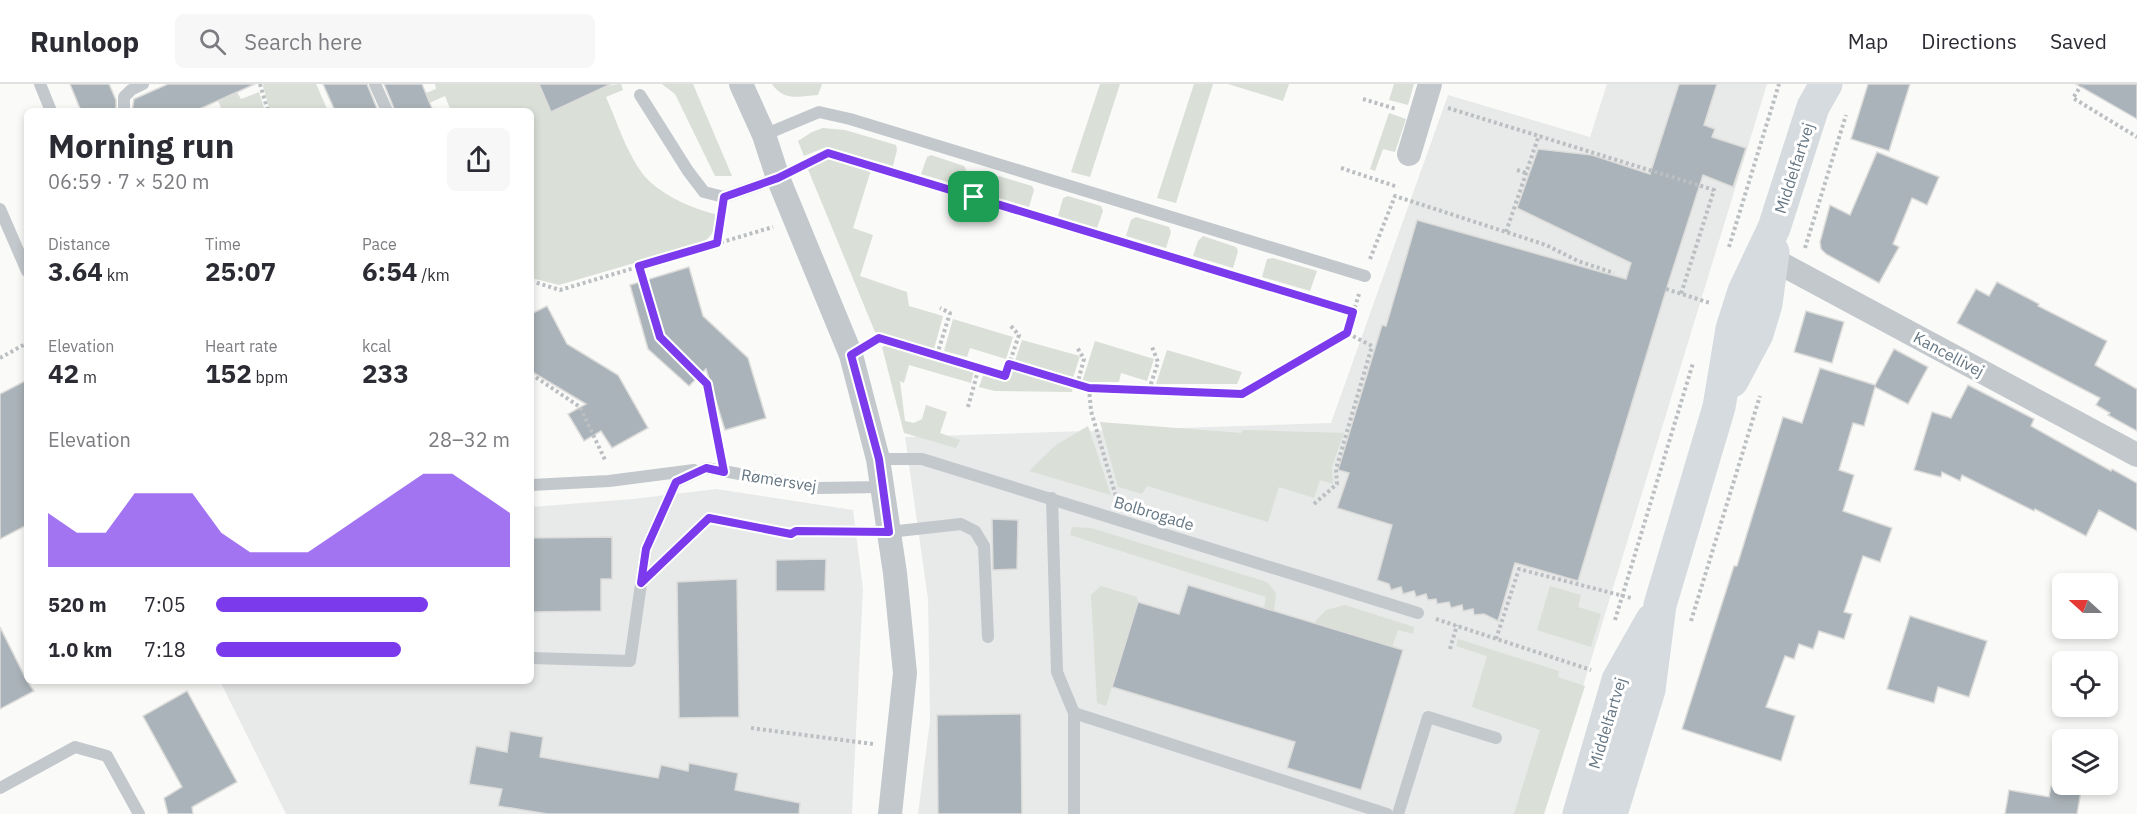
<!DOCTYPE html>
<html lang="en">
<head>
<meta charset="utf-8">
<style>
  body { margin:0; font-family:"IBM Plex Sans",sans-serif; background:#f7f7f7; color:#2b2b33; height:100vh; display:flex; flex-direction:column; font-size:22px; white-space:nowrap }
  * { box-sizing:border-box; margin:0 }
  p { font-size:20px; color:#7c7c81 }
  .icon { flex:none; width:33px; height:33px; fill:none; stroke:currentColor; stroke-width:2; stroke-linecap:round; stroke-linejoin:round }
  .map { position:relative; flex:1; overflow:hidden }
  .sheet { position:absolute; left:24px; top:24px; width:510px; height:576px; display:flex; flex-direction:column; background:#fff; border-radius:9px; box-shadow:0 3px 9px #0003 }
  .sheet>* { flex:none }
  .needle { width:39px; rotate:291deg }
  .fabs { position:absolute; left:2052px; top:489px; display:grid; gap:12px }
  .fabs a { display:grid; place-items:center; width:66px; height:66px; border-radius:9px; background:#fff; box-shadow:0 3px 9px #0003; font-size:30px }
  .pin { position:absolute; display:grid; place-items:center; width:51px; height:51px; color:#fff; margin:-26px; border-radius:12px; box-shadow:0 3px 9px #0006 }
  .round { display:grid; place-items:center; flex:none; width:63px; height:63px; border-radius:9px; background:#f7f7f7 }
  .overview { display:flex; align-items:center; justify-content:space-between; height:102px; padding:0 24px }
  h1 { font-size:33px; font-weight:800; line-height:45px }
  .metrics { display:grid; grid-template-columns:repeat(3,1fr); gap:9px; height:102px; padding:6px 24px }
  .metrics div { display:grid; align-content:center }
  .metrics b { font-size:26px; font-weight:800 }
  .metrics small { font-size:16px; font-weight:400 }
  .metrics p { font-size:16px }
  .chart { height:168px; padding:12px 24px }
  .chart p { display:flex; justify-content:space-between }
  .chart svg { width:100%; height:108px; margin-top:6px; fill:#7c3aed; opacity:.7 }
  ul { padding:0 24px; list-style:none; font-size:20px }
  li { display:grid; grid-template-columns:96px 72px 1fr; align-items:center; height:45px }
  li i { height:15px; border-radius:8px; background:#7c3aed }
  header { display:flex; align-items:center; gap:36px; box-sizing:border-box; height:84px; padding:0 30px; background:#fff; border-bottom:2px solid #e1e1e2 }
  header strong { font-size:28px }
  nav { display:flex; gap:33px; margin-inline-start:auto; font-size:21px }
  .search { width:420px; height:54px; background:#f7f7f7; display:flex; align-items:center; gap:15px; box-sizing:border-box; padding:0 21px; border-radius:9px; color:#7c7c81; font-size:22px }
  .map>svg:first-child { display:block }
  .built { fill:#e8e9e9 }
  .green { fill:#dadfd7 }
  .building { fill:#aab3b9; stroke:#dcdcda; stroke-width:1.5 }
  .lines { fill:none; stroke-linecap:round; stroke-linejoin:round }
  .path { stroke:#bbbfc2; stroke-width:4; stroke-dasharray:3 3; stroke-linecap:butt }
  .lane { stroke:#c3c8cc; stroke-width:12 }
  .street { stroke:#c3c8cc; stroke-width:24 }
  .secondary { stroke:#d6dbdf; stroke-width:33 }
  .route-casing { stroke:#fff; stroke-width:12 }
  .route { stroke:#7c3aed; stroke-width:8 }
  .labels { text-anchor:middle; stroke-width:6; stroke-linejoin:round; paint-order:stroke }
  .street-label { font-size:16px; fill:#657683; stroke:#fff }
</style>
</head>
<body>
<header>
<strong>Runloop</strong>
<div class="search"><svg class="icon" aria-label="search" viewBox="0 0 24 24"><circle cx="10" cy="10" r="6"/><path d="M15 15l6 6"/></svg>Search here</div>
<nav><a>Map</a><a>Directions</a><a>Saved</a></nav>
</header>
<div class="map">
<svg width="2137" height="730" viewBox="0 0 2137 730">
  <rect width="100%" height="100%" fill="#fafaf8"/>
  <!-- built -->
  <g class="built">
    <path d="M 1607,0 L 1767,0 L 1544,730 L 918,730 L 930,637 L 928,515 L 905,353 L 1331,339 L 1448,11 L 1590,53 Z"/>
    <path d="M 716,405 L 853,426 L 863,505 L 852,730 L 286,730 L 220,597 L 531,597 L 531,423 L 633,415 Z"/>
  </g>
  <!-- green -->
  <g class="green">
    <path d="M 264,0 L 316,0 L 328,27 L 270,27 L 263,2 Z"/>
    <path d="M 435,0 L 539,0 L 551,27 C 571,19 600,0 621,0 L 623,6 L 606,13 C 617,38 626,67 642,89 C 657,109 692,125 715,130 C 717,144 713,150 703,159 L 559,201 L 531,194 L 531,27 L 451,27 L 445,12 L 427,20 L 423,10 L 436,5 Z"/>
    <path d="M 662,0 L 693,0 L 732,92 L 715,92 L 675,10 Z"/>
    <path d="M 772,0 L 822,0 L 818,11 C 800,12 784,18 772,0 Z"/>
    <path d="M 1100,0 L 1120,0 L 1090,93 L 1071,88 Z"/>
    <path d="M 1194,0 L 1213,0 L 1176,119 L 1157,114 Z"/>
    <path d="M 1228,0 L 1289,0 L 1283,17 Z"/>
    <path d="M 1394,0 L 1414,0 L 1408,21 L 1389,16 Z"/>
    <path d="M 237,8 L 241,15 L 259,8 L 265,27 L 215,27 L 221,24 L 218,17 Z"/>
    <path d="M 1389,29 L 1406,35 L 1395,68 L 1383,65 L 1375,87 L 1370,85 Z"/>
    <path d="M 823,44 L 845,46 L 896,61 L 897,66 L 893,82 L 826,63 L 804,72 L 798,57 L 812,48 Z"/>
    <path d="M 931,71 L 964,82 L 966,86 L 961,102 L 921,90 L 927,73 Z"/>
    <path d="M 827,74 L 871,86 L 853,144 L 873,151 L 860,192 L 907,208 L 909,222 L 943,232 L 934,265 L 875,248 L 807,83 Z"/>
    <path d="M 999,92 L 1032,102 L 1034,106 L 1029,123 L 989,111 L 995,94 Z"/>
    <path d="M 1068,112 L 1101,122 L 1103,127 L 1097,144 L 1058,132 L 1063,114 Z"/>
    <path d="M 1136,133 L 1169,143 L 1171,148 L 1166,164 L 1126,152 L 1131,136 Z"/>
    <path d="M 1203,152 L 1236,163 L 1238,167 L 1233,184 L 1193,172 L 1198,157 Z"/>
    <path d="M 1273,174 L 1317,187 L 1310,207 L 1262,193 L 1267,175 Z"/>
    <path d="M 953,235 L 1013,253 L 1006,275 L 970,264 L 967,273 L 944,267 Z"/>
    <path d="M 1022,256 L 1080,272 L 1073,294 L 1015,277 Z"/>
    <path d="M 1095,257 L 1154,275 L 1147,297 L 1121,289 L 1119,298 L 1082,298 Z"/>
    <path d="M 888,261 L 974,287 L 971,299 L 909,281 L 904,299 L 900,297 L 905,337 L 914,339 L 922,335 L 926,321 L 947,328 L 940,349 L 960,356 L 956,364 L 904,349 L 882,263 Z"/>
    <path d="M 1167,266 L 1242,288 L 1237,300 L 1156,300 Z"/>
    <path d="M 1012,286 L 1073,304 L 1072,308 L 995,307 L 979,303 L 984,289 L 1008,296 Z"/>
    <path d="M 1100,338 L 1241,349 L 1243,346 L 1344,349 L 1332,383 L 1333,400 L 1320,396 L 1314,414 L 1279,403 L 1268,438 L 1147,402 L 1142,410 L 1118,403 Z"/>
    <path d="M 1088,342 L 1111,411 L 1029,387 L 1056,361 Z"/>
    <path d="M 1072,443 L 1091,444 L 1267,498 L 1276,509 L 1274,527 L 1264,524 L 1266,513 L 1070,451 Z"/>
    <path d="M 1101,502 L 1137,513 L 1138,518 L 1106,622 L 1097,619 L 1091,511 Z"/>
    <path d="M 1550,502 L 1581,511 L 1578,523 L 1601,530 L 1591,563 L 1537,546 Z"/>
    <path d="M 1345,521 L 1414,543 L 1413,550 L 1398,546 L 1392,563 L 1314,539 L 1326,526 Z"/>
    <path d="M 1458,555 L 1559,587 L 1558,593 L 1585,602 L 1544,730 L 1514,730 L 1540,646 L 1472,623 L 1487,572 L 1456,562 Z"/>
  </g>
  <!-- building -->
  <g class="building">
    <path d="M 70,0 L 109,0 L 116,16 L 116,27 L 81,27 Z"/>
    <path d="M 168,0 L 255,0 L 195,27 L 132,27 L 134,15 Z"/>
    <path d="M 323,0 L 367,0 L 378,27 L 335,27 Z"/>
    <path d="M 384,0 L 422,0 L 433,27 L 395,27 Z"/>
    <path d="M 539,0 L 611,0 L 551,28 Z"/>
    <path d="M 1679,0 L 1717,0 L 1704,41 L 1715,45 L 1712,53 L 1746,64 L 1733,103 L 1703,91 L 1668,200 L 1578,497 L 1515,479 L 1498,537 L 1484,530 L 1474,531 L 1473,525 L 1463,527 L 1462,521 L 1451,524 L 1449,518 L 1437,520 L 1436,515 L 1428,516 L 1426,510 L 1416,513 L 1414,507 L 1403,510 L 1401,503 L 1391,506 L 1389,500 L 1377,496 L 1392,441 L 1337,424 L 1349,389 L 1338,386 L 1382,241 L 1386,242 L 1417,136 L 1626,195 L 1631,179 L 1517,124 L 1538,65 L 1592,71 L 1650,90 Z"/>
    <path d="M 1868,0 L 1910,0 L 1889,67 L 1851,55 Z"/>
    <path d="M 2076,0 L 2137,0 L 2137,35 Z"/>
    <path d="M 1877,68 L 1939,93 L 1927,121 L 1912,114 L 1893,160 L 1899,163 L 1879,199 L 1826,170 L 1821,165 L 1820,158 L 1830,121 L 1850,131 Z"/>
    <path d="M 689,183 L 703,232 L 748,274 L 766,334 L 725,346 L 706,285 L 689,302 L 648,265 L 630,201 Z"/>
    <path d="M 1997,198 L 2039,220 L 2038,222 L 2107,257 L 2095,281 L 2137,305 L 2137,347 L 2108,331 L 2110,329 L 2096,321 L 2100,314 L 1957,239 L 1976,205 L 1989,212 Z"/>
    <path d="M 547,222 L 567,260 L 618,291 L 648,344 L 612,364 L 601,347 L 584,357 L 568,330 L 586,320 L 534,289 L 531,282 L 531,230 Z"/>
    <path d="M 1806,227 L 1844,238 L 1832,279 L 1794,268 Z"/>
    <path d="M 1894,265 L 1928,283 L 1908,320 L 1875,303 L 1864,342 L 1853,339 L 1839,386 L 1854,391 L 1843,427 L 1892,444 L 1880,478 L 1863,472 L 1844,528 L 1852,530 L 1844,555 L 1819,547 L 1813,565 L 1799,560 L 1794,575 L 1785,572 L 1766,623 L 1795,632 L 1781,677 L 1682,645 L 1734,482 L 1737,482 L 1783,333 L 1802,339 L 1820,284 L 1875,301 Z"/>
    <path d="M 27,296 L 27,441 L 0,455 L 0,310 Z"/>
    <path d="M 1968,301 L 2034,335 L 2031,342 L 2111,387 L 2112,385 L 2137,399 L 2137,447 L 2099,426 L 2086,452 L 2035,425 L 2034,427 L 1962,391 L 1960,397 L 1942,388 L 1941,393 L 1914,386 L 1932,328 L 1951,334 Z"/>
    <path d="M 992,435 L 1018,436 L 1017,485 L 993,486 Z"/>
    <path d="M 612,453 L 612,495 L 601,495 L 601,527 L 531,528 L 531,454 Z"/>
    <path d="M 826,475 L 825,507 L 776,507 L 776,476 Z"/>
    <path d="M 737,495 L 739,633 L 679,634 L 677,498 Z"/>
    <path d="M 1188,501 L 1403,566 L 1361,706 L 1287,684 L 1295,658 L 1112,603 L 1138,518 L 1179,530 Z"/>
    <path d="M 1910,532 L 1987,557 L 1969,613 L 1938,603 L 1934,619 L 1887,605 Z"/>
    <path d="M 0,543 L 27,597 L 34,607 L 0,625 Z"/>
    <path d="M 187,607 L 237,698 L 192,723 L 193,730 L 168,730 L 164,714 L 182,703 L 143,632 Z"/>
    <path d="M 1021,630 L 1022,730 L 938,730 L 937,631 Z"/>
    <path d="M 510,647 L 543,653 L 540,673 L 658,694 L 661,681 L 688,687 L 689,679 L 738,689 L 735,706 L 800,719 L 799,730 L 548,730 L 498,722 L 502,705 L 469,700 L 476,662 L 507,668 Z"/>
    <path d="M 2051,702 L 2081,707 L 2077,730 L 2005,730 L 2009,706 L 2049,713 Z"/>
  </g>
  <g class="lines">
    <!-- path -->
    <g class="path">
      <path d="M 260,0 L 268,27"/>
      <path d="M 2082,0 L 2073,14 L 2137,53"/>
      <path d="M 1363,15 L 1396,25"/>
      <path d="M 1448,24 L 1714,106 L 1681,210"/>
      <path d="M 800,83 L 828,69 L 1353,228"/>
      <path d="M 1341,84 L 1398,103"/>
      <path d="M 1517,86 L 1526,89"/>
      <path d="M 1506,148 L 1539,51"/>
      <path d="M 717,159 L 721,132"/>
      <path d="M 1729,163 L 1779,0"/>
      <path d="M 1805,164 L 1846,31"/>
      <path d="M 1370,175 L 1395,112 L 1546,161 L 1578,177 L 1614,189"/>
      <path d="M 639,182 L 660,253 L 707,300 L 720,366"/>
      <path d="M 531,197 L 560,206 L 773,143"/>
      <path d="M 1666,205 L 1710,219"/>
      <path d="M 872,258 L 879,254 L 1005,292 L 1019,251 L 1009,240"/>
      <path d="M 937,271 L 950,229 L 940,224"/>
      <path d="M 0,274 L 27,259"/>
      <path d="M 1009,280 L 1089,304 L 1242,310 L 1347,249"/>
      <path d="M 531,290 L 580,323 L 606,378"/>
      <path d="M 1077,301 L 1084,275 L 1077,263"/>
      <path d="M 1089,304 L 1091,327 L 1117,416"/>
      <path d="M 1149,306 L 1158,278 L 1152,263"/>
      <path d="M 968,323 L 979,283"/>
      <path d="M 1314,420 L 1337,400 L 1336,385 L 1372,262 L 1347,249 L 1359,210"/>
      <path d="M 666,476 L 709,434 L 791,450 L 796,448 L 864,448"/>
      <path d="M 1436,535 L 1591,586"/>
      <path d="M 1615,536 L 1693,279"/>
      <path d="M 1691,537 L 1760,312"/>
      <path d="M 1496,555 L 1519,485 L 1631,514"/>
      <path d="M 1450,565 L 1457,541"/>
      <path d="M 751,644 L 873,660"/>
    </g>
    <!-- lane -->
    <g class="lane">
      <path d="M 40,0 L 51,27"/>
      <path d="M 375,0 L 387,27"/>
      <path d="M 640,11 L 688,87 L 704,108 L 724,113 L 778,94"/>
      <path d="M 124,27 L 124,13 L 131,6 L 143,0"/>
      <path d="M 764,51 L 819,28 L 850,35 L 1365,192"/>
      <path d="M 0,125 L 27,187"/>
      <path d="M 878,375 L 922,375 L 1418,529"/>
      <path d="M 531,401 L 609,397 L 694,386"/>
      <path d="M 1052,414 L 1057,588 L 1074,629 L 1074,730"/>
      <path d="M 889,448 L 961,440 L 975,447 L 984,462 L 988,553"/>
      <path d="M 531,574 L 630,577 L 646,465 L 676,398 L 706,384 L 818,404 L 883,403"/>
      <path d="M 1074,629 L 1387,730"/>
      <path d="M 0,704 L 75,663 L 107,672 L 139,730"/>
      <path d="M 1398,730 L 1428,633 L 1496,654"/>
    </g>
    <!-- street -->
    <g class="street">
      <path d="M 741,0 L 764,51 L 778,94 L 851,271 L 878,375 L 895,489 L 905,589 L 890,730"/>
      <path d="M 1409,70 L 1430,0"/>
      <path d="M 1761,169 L 2137,371"/>
    </g>
    <!-- secondary -->
    <g class="secondary">
      <path d="M 1732,297 L 1757,250 L 1766,220 L 1773,168"/>
      <path d="M 1579,730 L 1618,596 L 1652,536"/>
      <path d="M 1611,730 L 1649,606 L 1660,521 L 1719,323 L 1732,245 L 1744,207 L 1774,144 L 1813,23 L 1826,0"/>
    </g>
  </g>
  <g class="lines">
    <!-- route casing -->
    <g class="route-casing">
      <path id="route" d="M 828,69 L 1353,228 L 1347,249 L 1242,310 L 1089,304 L 1009,280 L 1005,292 L 879,254 L 851,271 L 879,375 L 889,448 L 796,447 L 791,450 L 709,434 L 641,499 L 646,465 L 676,398 L 706,384 L 724,388 L 707,300 L 660,253 L 639,182 L 717,159 L 724,113 L 778,94 Z"/>
    </g>
    <!-- route -->
    <use href="#route" class="route"/>
  </g>
  <g class="labels">
    <!-- street labels -->
    <g class="street-label">
      <text transform="translate(1794 84) rotate(-72)" y="6">Middelfartvej</text>
      <text transform="translate(1949 270) rotate(28)" y="6">Kancellivej</text>
      <text transform="translate(779 396) rotate(9)" y="6">Rømersvej</text>
      <text transform="translate(1154 429) rotate(17)" y="6">Bolbrogade</text>
      <text transform="translate(1607 639) rotate(-73)" y="6">Middelfartvej</text>
    </g>
  </g>
</svg>
<div class="fabs">
<a><svg class="needle" viewBox="-14 -14 28 28"><path d="M0-13l5 13h-10z" fill="#e53935"/><path d="M0 13l5-13h-10z" fill="#7c7c81"/></svg></a>
<a><svg class="icon" aria-label="locate" viewBox="0 0 24 24"><circle cx="12" cy="12" r="6"/><path d="M12 2v4M12 18v4M2 12h4M18 12h4"/></svg></a>
<a><svg class="icon" aria-label="layers" viewBox="0 0 24 24"><path d="M12 4l9 5-9 5-9-5zM3 14l9 5 9-5"/></svg></a>
</div>
<div class="pin" style="left:974px;top:113px;background:#1e9e55"><svg class="icon" aria-label="arrive" viewBox="0 0 24 24"><path d="M6 21V4h12l-3 4 3 4H6"/></svg></div>
<section class="sheet">
<div class="overview"><div><h1>Morning run</h1><p>06:59 · 7 × 520 m</p></div><a class="round"><svg class="icon" aria-label="share" viewBox="0 0 24 24"><path d="M12 15V3M7 8l5-5 5 5M5 13v7h14v-7"/></svg></a></div>
<div class="metrics">
<div><p>Distance</p><b>3.64<small> km</small></b></div>
<div><p>Time</p><b>25:07</b></div>
<div><p>Pace</p><b>6:54<small> /km</small></b></div>
</div>
<div class="metrics">
<div><p>Elevation</p><b>42<small> m</small></b></div>
<div><p>Heart rate</p><b>152<small> bpm</small></b></div>
<div><p>kcal</p><b>233</b></div>
</div>
<div class="chart"><p><span>Elevation</span>28–32 m</p>
<svg viewBox="0 0 160 44" preserveAspectRatio="none"><path d="M0 44V22L10 30L20 30L30 14L40 14L50 14L60 30L70 38L80 38L90 38L100 30L110 22L120 14L130 6L140 6L150 14L160 22V44z"/></svg>
</div>
<ul>
<li><b>520 m</b>7:05<i style="width:72%"></i></li>
<li><b>1.0 km</b>7:18<i style="width:63%"></i></li>
</ul>
</section>
</div>
</body>
</html>
